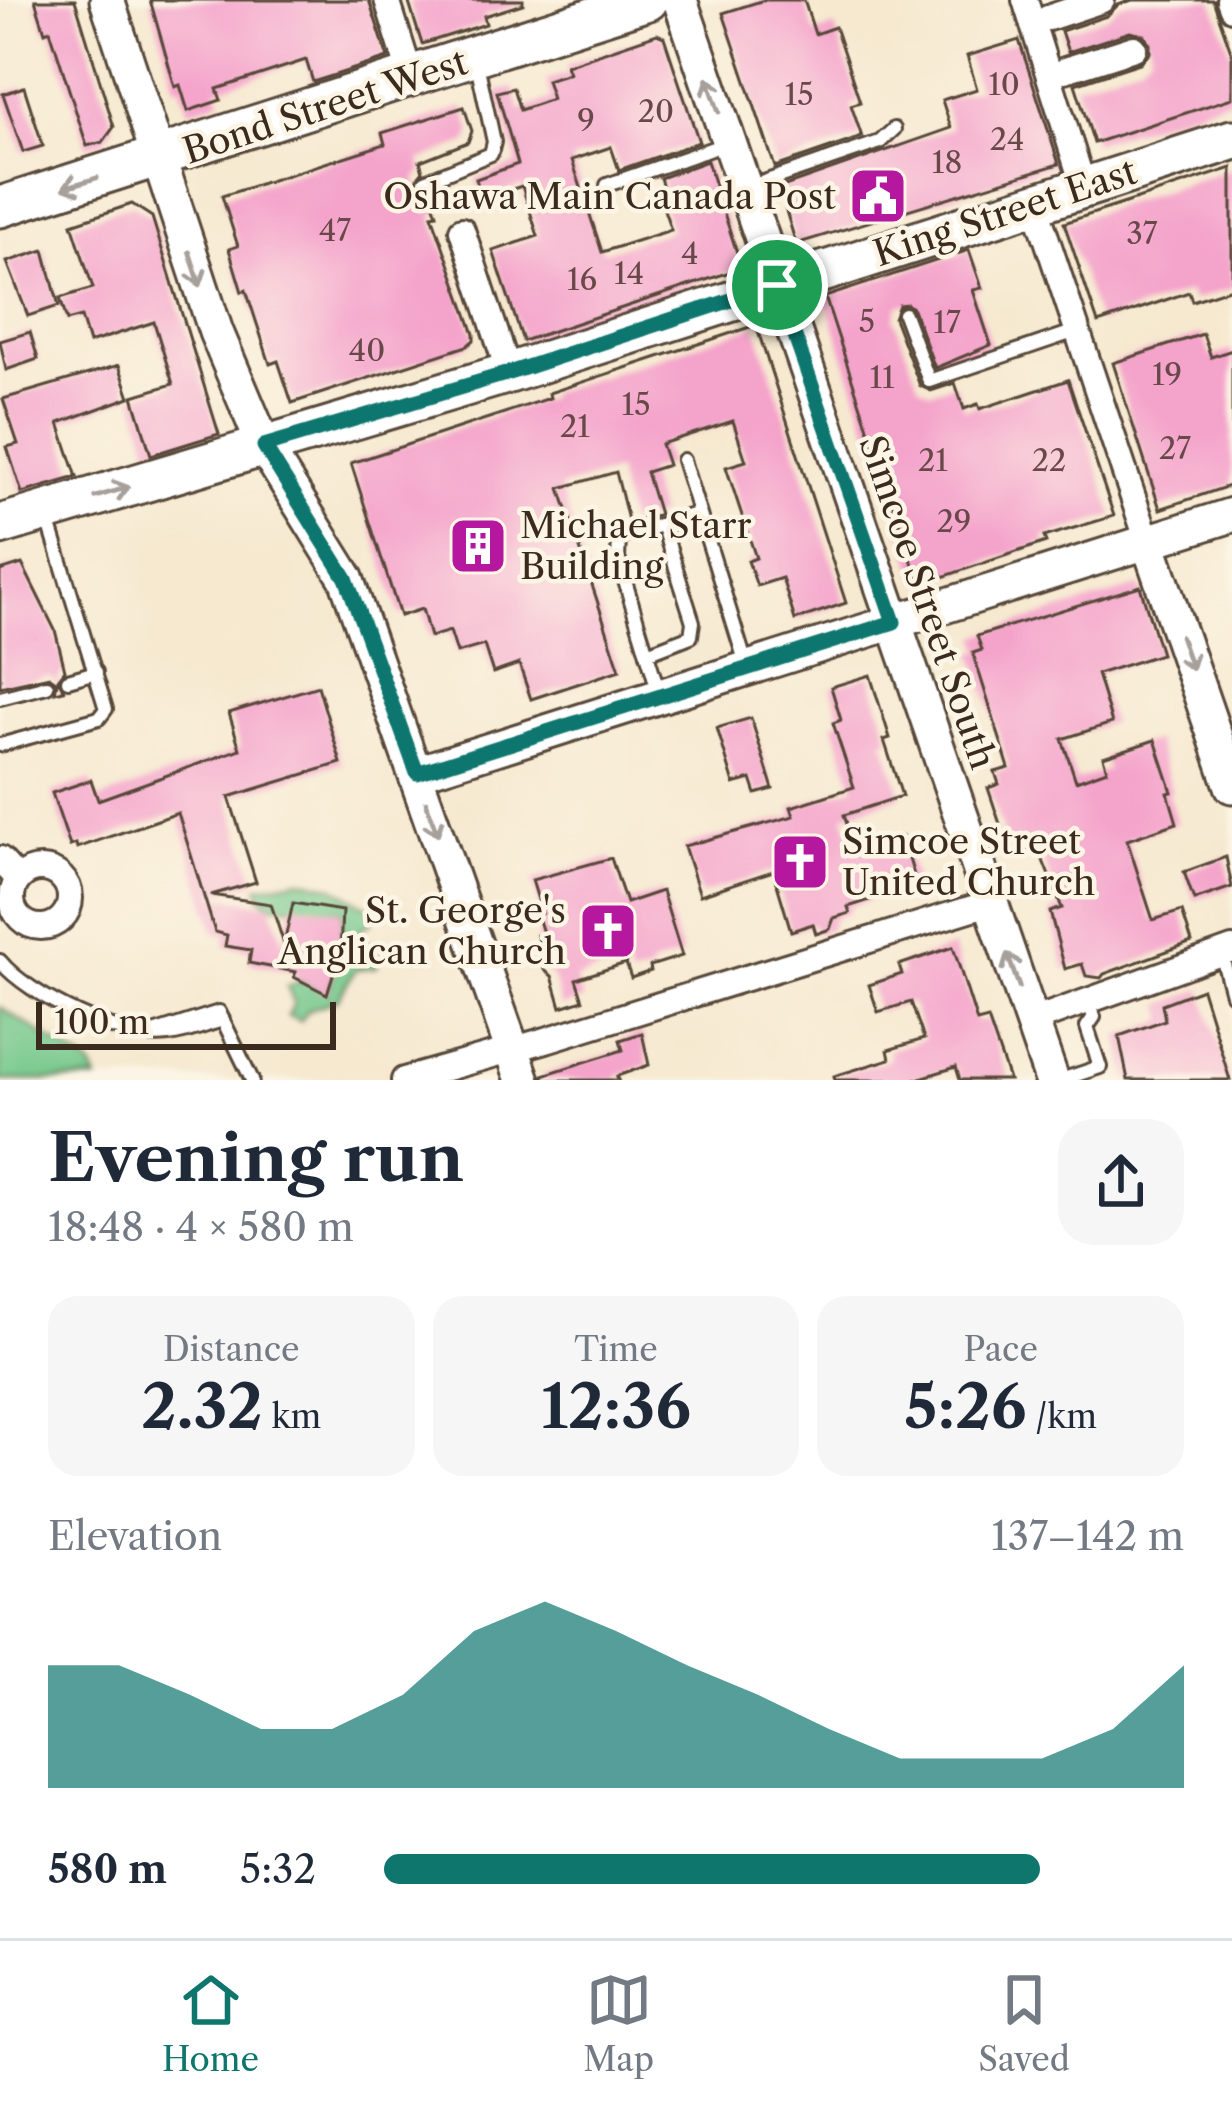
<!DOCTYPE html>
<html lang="en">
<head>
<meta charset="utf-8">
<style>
  body { margin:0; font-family:"Libre Caslon Text",serif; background:#f6f6f7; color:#1f2937; height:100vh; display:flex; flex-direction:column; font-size:45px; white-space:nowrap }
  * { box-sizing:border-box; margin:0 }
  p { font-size:39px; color:#747a83 }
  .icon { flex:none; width:66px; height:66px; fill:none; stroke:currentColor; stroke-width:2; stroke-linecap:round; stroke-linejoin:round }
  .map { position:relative; height:1080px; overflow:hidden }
  .details { display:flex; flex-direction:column; background:#fff; flex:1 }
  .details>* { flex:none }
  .scale { position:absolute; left:36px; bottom:30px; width:300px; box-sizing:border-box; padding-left:12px; border:6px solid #3b2a1e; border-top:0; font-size:33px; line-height:42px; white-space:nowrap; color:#3b2a1e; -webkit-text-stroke:9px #fcf5e5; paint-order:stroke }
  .pin { position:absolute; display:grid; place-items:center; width:102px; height:102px; color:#fff; margin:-51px; border:6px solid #fff; border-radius:50%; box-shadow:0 3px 12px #0007 }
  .round { display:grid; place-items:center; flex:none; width:126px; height:126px; border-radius:36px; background:#f6f6f7 }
  .overview { display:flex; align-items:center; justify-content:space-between; height:204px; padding:0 48px }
  h1 { font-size:66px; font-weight:800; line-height:90px }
  .metrics { display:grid; grid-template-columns:repeat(3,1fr); gap:18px; height:204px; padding:12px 48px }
  .metrics div { display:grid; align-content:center; border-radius:30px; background:#f6f6f7; text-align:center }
  .metrics b { font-size:60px; font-weight:800 }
  .metrics small { font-size:33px; font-weight:400 }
  .metrics p { font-size:33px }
  .chart { height:336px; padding:24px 48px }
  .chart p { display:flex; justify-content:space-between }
  .chart svg { width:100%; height:216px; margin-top:12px; fill:#0f766e; opacity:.7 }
  ul { padding:0 48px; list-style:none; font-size:39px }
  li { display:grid; grid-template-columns:192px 144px 1fr; align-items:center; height:90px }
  li i { height:30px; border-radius:15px; background:#0f766e }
  .dock { display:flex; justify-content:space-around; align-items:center; height:168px; border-top:3px solid #e0e1e3; background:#fff; font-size:33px; color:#747a83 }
  .dock a { display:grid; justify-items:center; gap:6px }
  .dock .current { color:#0f766e }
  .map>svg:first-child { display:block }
  .green { fill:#74c88c; stroke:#587955; stroke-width:3 }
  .building { fill:#f4a3cb }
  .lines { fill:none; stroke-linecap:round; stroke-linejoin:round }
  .lane-casing { stroke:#574739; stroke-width:18 }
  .street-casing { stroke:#574739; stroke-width:30 }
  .secondary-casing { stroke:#574739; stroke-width:39 }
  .primary-casing { stroke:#574739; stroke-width:45 }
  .lane { stroke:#fff; stroke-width:12 }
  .street { stroke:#fff; stroke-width:24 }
  .secondary { stroke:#fff; stroke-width:33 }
  .primary { stroke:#fff; stroke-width:39 }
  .oneway { stroke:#a79f9a }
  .route-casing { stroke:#fff; stroke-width:24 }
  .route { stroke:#0f766e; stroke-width:15 }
  .labels { text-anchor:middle; stroke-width:9; stroke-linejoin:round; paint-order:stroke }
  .number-label { font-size:30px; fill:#694849 }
  .street-label { font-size:36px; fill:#3b2a1e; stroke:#fcf5e5 }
  .poi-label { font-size:36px; fill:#3b2a1e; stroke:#fcf5e5; text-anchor:end }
</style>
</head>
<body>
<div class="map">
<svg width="1232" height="1080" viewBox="0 0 1232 1080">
  <rect width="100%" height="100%" fill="#fcf5e5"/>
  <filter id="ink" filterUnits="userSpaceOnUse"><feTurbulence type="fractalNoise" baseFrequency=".00833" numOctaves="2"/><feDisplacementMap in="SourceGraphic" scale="24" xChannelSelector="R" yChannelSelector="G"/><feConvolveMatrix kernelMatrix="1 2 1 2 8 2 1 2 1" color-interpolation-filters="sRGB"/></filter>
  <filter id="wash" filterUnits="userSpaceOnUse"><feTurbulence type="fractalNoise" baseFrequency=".004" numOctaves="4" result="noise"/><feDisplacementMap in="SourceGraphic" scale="48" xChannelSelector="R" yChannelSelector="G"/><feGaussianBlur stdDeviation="2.7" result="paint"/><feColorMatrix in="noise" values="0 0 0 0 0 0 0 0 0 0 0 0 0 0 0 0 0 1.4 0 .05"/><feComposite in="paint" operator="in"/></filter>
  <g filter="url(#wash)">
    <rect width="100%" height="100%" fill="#f6e9d0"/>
    <!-- green -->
    <g class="green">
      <path d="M 301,879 L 334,887 L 371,909 L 371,924 L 362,926 L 362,943 L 376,944 L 377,967 L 356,969 L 337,1000 L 308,1010 L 300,1021 L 288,1016 L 294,1003 L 287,986 L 302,981 L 328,993 L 340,952 L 342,911 L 270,904 L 261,897 L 258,887 Z"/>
      <path d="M 0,1007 L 90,1065 L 97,1080 L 0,1080 Z"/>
    </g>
    <g id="blocks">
      <!-- building -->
      <g class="building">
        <path d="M 35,0 L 75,0 L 114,127 L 103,142 L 87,146 L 50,30 L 45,32 Z"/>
        <path d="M 150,0 L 369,0 L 388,58 L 313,82 L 306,60 L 217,89 L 221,100 L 188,111 L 180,85 L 175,87 Z"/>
        <path d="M 408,0 L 523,0 L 523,4 L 484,16 L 486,24 L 422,44 Z"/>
        <path d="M 764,0 L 804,0 L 815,34 L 835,27 L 860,102 L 851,105 L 862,137 L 775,167 L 723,13 Z"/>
        <path d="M 1132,0 L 1213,0 L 1232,54 L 1232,98 L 1094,143 L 1075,84 L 1140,63 L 1150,53 L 1150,44 L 1144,35 L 1130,32 L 1068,52 L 1061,31 L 1107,16 L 1118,5 Z"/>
        <path d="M 657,34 L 664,37 L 699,142 L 619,170 L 611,147 L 572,160 L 602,252 L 671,230 L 661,201 L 667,199 L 660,178 L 707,161 L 742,268 L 523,341 L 493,251 L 538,236 L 522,186 L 482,199 L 476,179 L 518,164 L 497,92 L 513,88 L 520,110 L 552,99 L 546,80 L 569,73 L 566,65 Z"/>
        <path d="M 1019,40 L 1059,164 L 796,244 L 779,188 L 951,128 L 942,100 L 977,89 L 967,56 Z"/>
        <path d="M 24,87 L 43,146 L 23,152 L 3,94 Z"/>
        <path d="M 464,107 L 472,131 L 468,142 L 420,161 L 423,171 L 415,181 L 420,190 L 429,191 L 437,214 L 432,215 L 474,334 L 474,340 L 467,346 L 292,403 L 278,361 L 270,364 L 246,290 L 242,292 L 229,249 L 238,246 L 222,196 L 385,144 L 382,133 Z"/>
        <path d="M 1232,168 L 1232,288 L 1192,301 L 1189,292 L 1098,323 L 1064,223 Z"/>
        <path d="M 132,204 L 152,217 L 219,434 L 151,455 L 133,396 L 173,384 L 154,322 L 89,343 L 81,317 L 67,321 L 60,298 L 93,288 L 72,224 Z"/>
        <path d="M 44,250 L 59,306 L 28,316 L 7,262 Z"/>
        <path d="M 969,250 L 982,288 L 973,290 L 991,345 L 935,368 L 913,309 L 907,304 L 899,305 L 894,318 L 920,386 L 931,391 L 955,383 L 964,409 L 978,404 L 980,409 L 1068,380 L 1114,516 L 1044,537 L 1046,542 L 925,583 L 918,580 L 825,297 Z"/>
        <path d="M 756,325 L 846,603 L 795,620 L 782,578 L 757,586 L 748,561 L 756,558 L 726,467 L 746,461 L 733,421 L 661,444 L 668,465 L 646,472 L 659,514 L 657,515 L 629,524 L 616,472 L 560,488 L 620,670 L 531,699 L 519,664 L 493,673 L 484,645 L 457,653 L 450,631 L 430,637 L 422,609 L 400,616 L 351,463 L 550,398 L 549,393 Z"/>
        <path d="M 30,332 L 38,359 L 6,370 L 0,341 Z"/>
        <path d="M 1203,334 L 1211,357 L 1232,350 L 1232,485 L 1160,509 L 1113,363 Z"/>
        <path d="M 119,365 L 130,397 L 59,423 L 77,477 L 22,493 L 7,447 L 18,444 L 3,399 Z"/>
        <path d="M 22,564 L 55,630 L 65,670 L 58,679 L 64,690 L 55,692 L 57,682 L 49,676 L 0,687 L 0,571 Z"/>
        <path d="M 1140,586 L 1161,654 L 1097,674 L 1112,723 L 1062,739 L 1076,781 L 1107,770 L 1103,757 L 1155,740 L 1172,792 L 1168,793 L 1177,823 L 1127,840 L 1153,920 L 1182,911 L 1192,942 L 1104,974 L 1101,978 L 1086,976 L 1082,964 L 1065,969 L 1050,912 L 1062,908 L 1038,848 L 1011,857 L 988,788 L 999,784 L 995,772 L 1009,768 L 973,653 L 982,650 L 977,636 Z"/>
        <path d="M 870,675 L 890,738 L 884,740 L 902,796 L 844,815 L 854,846 L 874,839 L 876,844 L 902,836 L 917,885 L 848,907 L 850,913 L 834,918 L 830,929 L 816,934 L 813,924 L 791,931 L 773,871 L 700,895 L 684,846 L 794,816 L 791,807 L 854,787 L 833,723 L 841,720 L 831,687 Z"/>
        <path d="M 318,686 L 341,763 L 229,797 L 256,882 L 211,895 L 271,904 L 284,944 L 293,903 L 342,911 L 340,952 L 327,994 L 294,977 L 296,972 L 249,963 L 251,950 L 225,946 L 227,935 L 215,932 L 178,813 L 77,848 L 76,844 L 70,846 L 52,793 L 91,780 L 98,800 L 240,749 L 229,713 Z"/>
        <path d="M 751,718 L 773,789 L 756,794 L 751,779 L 734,784 L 717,728 Z"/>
        <path d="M 1226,857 L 1232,887 L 1194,900 L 1184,872 Z"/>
        <path d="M 611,858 L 626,903 L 662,891 L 682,956 L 650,966 L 651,971 L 631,978 L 626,963 L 576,979 L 583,1000 L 561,1007 L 552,976 L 544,970 L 537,935 L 543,933 L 537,914 L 542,913 L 532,880 Z"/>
        <path d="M 953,947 L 977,1022 L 988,1019 L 1009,1080 L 960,1080 L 956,1067 L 914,1080 L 835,1080 L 834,1076 L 890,1059 L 888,1050 L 924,1039 L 911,1002 L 878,1012 L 869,985 L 902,974 L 899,965 Z"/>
        <path d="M 1202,989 L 1230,1080 L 1128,1080 L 1119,1036 L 1165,1020 L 1162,1004 Z"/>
        <path d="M 642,1033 L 649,1065 L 617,1076 L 619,1080 L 544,1080 L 543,1075 L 623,1050 L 620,1040 Z"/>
      </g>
    </g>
  </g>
  <g filter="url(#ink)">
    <use href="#blocks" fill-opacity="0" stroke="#574739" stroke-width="3"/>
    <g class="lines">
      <!-- lane casing -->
      <g class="lane-casing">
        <g id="lane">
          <path d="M 425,181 L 491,154 L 494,142 L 476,59"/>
          <path d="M 607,185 L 725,144"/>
          <path d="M 746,188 L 880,142 L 894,129"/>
          <path d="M 904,314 L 929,381 L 1076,331"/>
          <path d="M 683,460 L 746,664"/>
          <path d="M 647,653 L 691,636 L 693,622 L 662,524"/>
          <path d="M 68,680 L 96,672"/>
          <path d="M 659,693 L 618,558 L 619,538 L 699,513"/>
          <path d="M 0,698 L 47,686"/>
          <path d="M 0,745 L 99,718 L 106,709 L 48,519"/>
          <path d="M 1221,953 L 1232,994"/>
          <path d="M 0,961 C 28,996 124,1042 168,1035 C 186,1033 205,1025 223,1020"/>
          <path d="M 150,1034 L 219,1012 L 252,1080"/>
          <path d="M 1061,1080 L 1100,1067 L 1087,1027 L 1094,1017 L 1088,1002"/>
        </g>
      </g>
      <!-- street casing -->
      <g class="street-casing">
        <g id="street">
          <path d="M 387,0 L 411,77"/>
          <path d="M 1025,0 L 1084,188"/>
          <path d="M 1229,0 L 1232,8"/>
          <path d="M 1048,18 L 1102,0"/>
          <path d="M 1065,70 L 1134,48"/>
          <path d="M 1035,204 L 1148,542"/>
          <path d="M 462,230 L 509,373"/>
          <path d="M 0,859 L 18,879"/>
          <circle cx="41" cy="898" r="29"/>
          <path d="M 1032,1021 L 1232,949"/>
          <path d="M 404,1080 L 546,1040 L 989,903"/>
        </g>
      </g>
      <!-- secondary casing -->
      <g class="secondary-casing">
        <g id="secondary">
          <path d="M 107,0 L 216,332 L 264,446 L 346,578 L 523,1080"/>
          <path d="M 680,0 L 1052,1080"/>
          <path d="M 1148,542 L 1232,786"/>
          <path d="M 417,773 L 1232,515"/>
        </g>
      </g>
      <!-- primary casing -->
      <g class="primary-casing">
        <g id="primary">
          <path d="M 0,207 L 648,0"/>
          <path d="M 0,525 L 509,373 L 1232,140"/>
        </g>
      </g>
      <!-- lane -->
      <use href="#lane" class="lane"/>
      <!-- street -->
      <use href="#street" class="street"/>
      <!-- secondary -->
      <use href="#secondary" class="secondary"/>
      <!-- primary -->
      <use href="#primary" class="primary"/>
    </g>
    <!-- one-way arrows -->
    <defs><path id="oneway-shaft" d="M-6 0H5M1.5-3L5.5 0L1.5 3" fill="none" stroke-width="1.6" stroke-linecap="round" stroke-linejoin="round" transform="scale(3)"/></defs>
    <g class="oneway">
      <use href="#oneway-shaft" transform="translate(713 95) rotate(-109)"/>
      <use href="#oneway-shaft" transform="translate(80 183) rotate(163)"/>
      <use href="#oneway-shaft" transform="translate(195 269) rotate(72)"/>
      <use href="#oneway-shaft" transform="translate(112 492) rotate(-17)"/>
      <use href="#oneway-shaft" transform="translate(1186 653) rotate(71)"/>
      <use href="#oneway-shaft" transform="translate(432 819) rotate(71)"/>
      <use href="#oneway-shaft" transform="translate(1013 970) rotate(-110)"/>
    </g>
  </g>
  <g class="lines" filter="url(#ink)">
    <!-- route casing -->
    <g class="route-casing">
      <path id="route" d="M 777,285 L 894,622 L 417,773 L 346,578 L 264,446 L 509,373 Z"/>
    </g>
    <!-- route -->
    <use href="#route" class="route"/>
  </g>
  <!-- icons -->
  <defs>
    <g id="civic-square" transform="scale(3)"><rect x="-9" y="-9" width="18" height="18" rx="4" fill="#b5179e" stroke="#fcf5e5"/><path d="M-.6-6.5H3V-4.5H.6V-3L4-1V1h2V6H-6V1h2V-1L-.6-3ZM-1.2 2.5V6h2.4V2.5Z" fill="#fff"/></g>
    <g id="building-square" transform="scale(3)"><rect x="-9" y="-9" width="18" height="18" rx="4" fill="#b5179e" stroke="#fcf5e5"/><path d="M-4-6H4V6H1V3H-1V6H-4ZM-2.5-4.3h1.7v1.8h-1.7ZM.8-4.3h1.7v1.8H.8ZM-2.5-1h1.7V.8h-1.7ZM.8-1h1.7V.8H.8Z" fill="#fff"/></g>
    <g id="church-square" transform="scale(3)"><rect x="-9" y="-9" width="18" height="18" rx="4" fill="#b5179e" stroke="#fcf5e5"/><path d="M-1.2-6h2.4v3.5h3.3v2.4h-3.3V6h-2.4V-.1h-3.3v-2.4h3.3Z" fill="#fff"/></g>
  </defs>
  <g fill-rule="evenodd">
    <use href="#civic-square" x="878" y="196"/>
    <use href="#building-square" x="478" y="546"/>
    <use href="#church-square" x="800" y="862"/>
    <use href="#church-square" x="608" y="931"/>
  </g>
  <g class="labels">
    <!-- number labels -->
    <g class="number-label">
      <text x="1004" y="95">10</text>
      <text x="799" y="105">15</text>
      <text x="656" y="122">20</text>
      <text x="586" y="131">9</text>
      <text x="1007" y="150">24</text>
      <text x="947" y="173">18</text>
      <text x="335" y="241">47</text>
      <text x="1142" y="244">37</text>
      <text x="690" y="264">4</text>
      <text x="629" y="284">14</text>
      <text x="582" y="290">16</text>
      <text x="867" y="332">5</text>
      <text x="947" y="333">17</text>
      <text x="367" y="361">40</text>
      <text x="1167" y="385">19</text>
      <text x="882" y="388">11</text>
      <text x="636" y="415">15</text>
      <text x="575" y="437">21</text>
      <text x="1175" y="459">27</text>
      <text x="933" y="471">21</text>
      <text x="1049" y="471">22</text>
      <text x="954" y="532">29</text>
    </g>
    <!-- street labels -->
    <g class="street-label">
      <text transform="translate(325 106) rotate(-18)" y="13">Bond Street West</text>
      <text transform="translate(1005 212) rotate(-18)" y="13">King Street East</text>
      <text transform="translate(928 602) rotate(71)" y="13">Simcoe Street South</text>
    </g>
    <!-- poi labels -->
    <g class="poi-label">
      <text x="836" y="209">Oshawa Main Canada Post</text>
      <text x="520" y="538" text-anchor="start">Michael Starr<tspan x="520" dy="41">Building</tspan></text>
      <text x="842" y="854" text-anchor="start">Simcoe Street<tspan x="842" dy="41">United Church</tspan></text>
      <text x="566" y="923">St. George's<tspan x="566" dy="41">Anglican Church</tspan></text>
    </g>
  </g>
</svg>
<div class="scale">100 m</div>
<div class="pin" style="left:777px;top:285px;background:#1e9e55"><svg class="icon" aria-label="arrive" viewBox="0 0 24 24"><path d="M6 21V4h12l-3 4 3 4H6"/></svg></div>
</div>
<section class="details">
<div class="overview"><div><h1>Evening run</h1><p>18:48 · 4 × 580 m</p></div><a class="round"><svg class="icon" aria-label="share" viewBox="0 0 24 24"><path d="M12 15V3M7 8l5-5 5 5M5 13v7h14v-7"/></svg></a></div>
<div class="metrics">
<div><p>Distance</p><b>2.32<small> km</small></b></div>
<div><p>Time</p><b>12:36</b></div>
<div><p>Pace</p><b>5:26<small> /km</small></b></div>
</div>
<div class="chart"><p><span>Elevation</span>137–142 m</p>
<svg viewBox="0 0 160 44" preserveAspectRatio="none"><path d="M0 44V19L10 19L20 25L30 32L40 32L50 25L60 12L70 6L80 12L90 19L100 25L110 32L120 38L130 38L140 38L150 32L160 19V44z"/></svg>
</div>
<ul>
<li><b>580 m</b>5:32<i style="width:82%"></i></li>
</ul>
</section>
<nav class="dock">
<a class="current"><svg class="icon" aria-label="home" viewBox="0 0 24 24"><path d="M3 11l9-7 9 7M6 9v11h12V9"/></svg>Home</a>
<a><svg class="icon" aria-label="map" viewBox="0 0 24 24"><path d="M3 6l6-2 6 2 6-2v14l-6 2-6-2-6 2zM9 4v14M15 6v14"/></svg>Map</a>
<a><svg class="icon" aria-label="saved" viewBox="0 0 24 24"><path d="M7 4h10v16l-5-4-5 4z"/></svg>Saved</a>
</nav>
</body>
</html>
